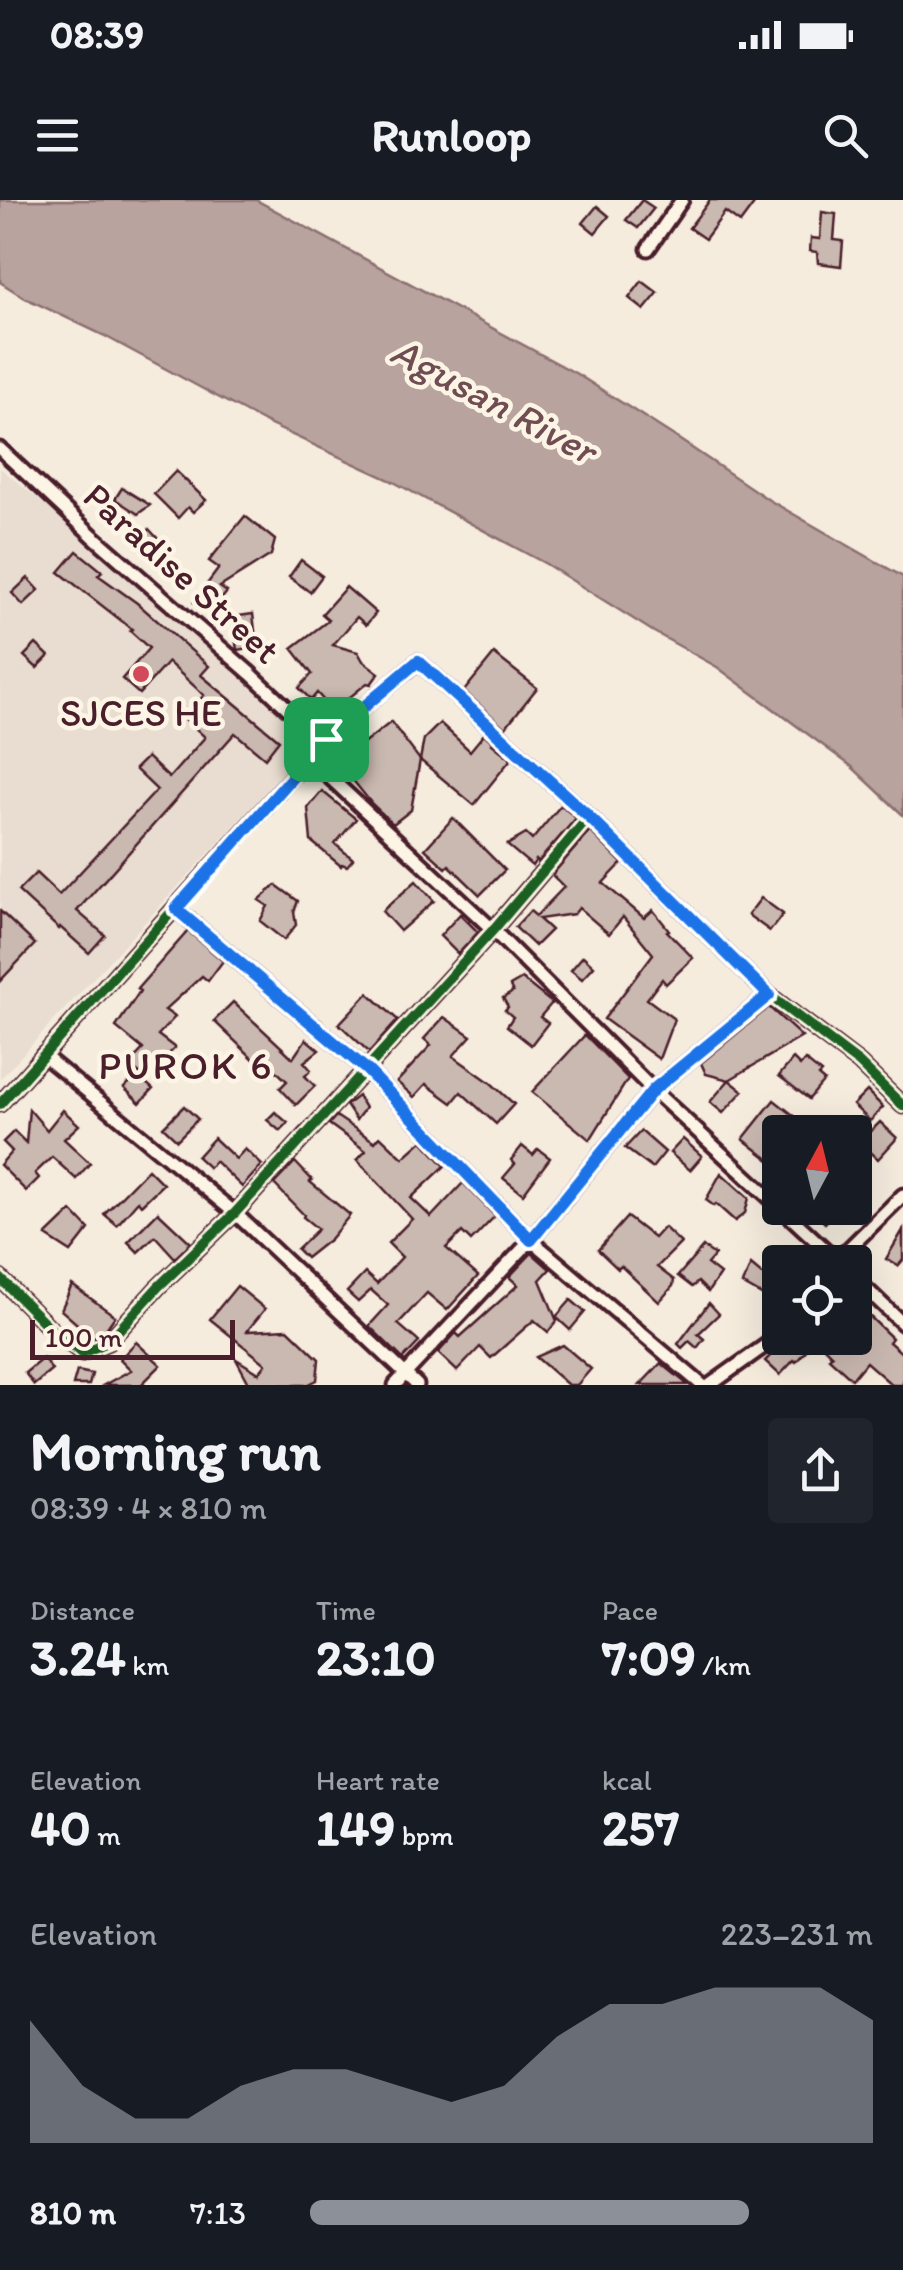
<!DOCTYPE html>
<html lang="en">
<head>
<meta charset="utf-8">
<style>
  body { margin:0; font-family:Itim,sans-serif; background:#20242c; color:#f1f3f6; height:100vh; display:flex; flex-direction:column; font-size:38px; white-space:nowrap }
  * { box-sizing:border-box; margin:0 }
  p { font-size:32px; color:#9ea1a6 }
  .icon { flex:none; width:55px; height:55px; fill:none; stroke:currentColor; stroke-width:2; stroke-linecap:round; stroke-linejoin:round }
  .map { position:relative; height:1185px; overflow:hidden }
  .sheet { display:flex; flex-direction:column; background:#171b24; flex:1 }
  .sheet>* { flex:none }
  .needle { width:65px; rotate:7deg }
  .buttons { position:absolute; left:762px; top:915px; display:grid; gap:20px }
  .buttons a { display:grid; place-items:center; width:110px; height:110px; border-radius:10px; background:#171b24; box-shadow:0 10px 40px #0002; font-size:50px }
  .scale { position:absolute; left:30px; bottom:25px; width:205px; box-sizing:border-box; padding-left:10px; border:5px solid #4a1f2b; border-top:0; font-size:28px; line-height:35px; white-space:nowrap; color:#4a1f2b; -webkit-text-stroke:8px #fcf5e5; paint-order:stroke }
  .pin { position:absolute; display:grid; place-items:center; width:85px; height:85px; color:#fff; margin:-42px; border-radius:20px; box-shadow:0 5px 15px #0006 }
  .round { display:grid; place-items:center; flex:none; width:105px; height:105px; border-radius:10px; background:#20242c }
  .head { display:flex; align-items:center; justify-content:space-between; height:170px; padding:0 30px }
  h1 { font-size:55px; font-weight:700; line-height:75px }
  .figures { display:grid; grid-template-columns:repeat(3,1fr); gap:15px; height:170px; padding:10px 30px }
  .figures div { display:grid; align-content:center }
  .figures b { font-size:50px; font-weight:700 }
  .figures small { font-size:28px; font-weight:400 }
  .figures p { font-size:28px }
  .chart { height:280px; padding:20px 30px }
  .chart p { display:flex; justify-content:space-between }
  .chart svg { width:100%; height:180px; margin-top:10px; fill:#8c9099; opacity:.7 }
  ul { padding:0 30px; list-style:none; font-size:32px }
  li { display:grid; grid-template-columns:160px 120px 1fr; align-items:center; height:75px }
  li i { height:25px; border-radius:12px; background:#8c9099 }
  .status { display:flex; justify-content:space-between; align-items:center; height:70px; padding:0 50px; background:#171b24; direction:ltr }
  .status svg { height:28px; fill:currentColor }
  header { display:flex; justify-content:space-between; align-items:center; height:130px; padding:0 30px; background:#171b24; font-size:45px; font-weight:700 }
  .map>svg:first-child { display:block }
  .built { fill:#e8ddd0 }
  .water { fill:#b8a39e; stroke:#8c6e70; stroke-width:2.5 }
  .building { fill:#cab9b1; stroke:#4a1f2b; stroke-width:2.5 }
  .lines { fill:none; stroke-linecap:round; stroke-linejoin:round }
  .street-casing { stroke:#4a1f2b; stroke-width:19 }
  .street { stroke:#fcf5e5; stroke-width:11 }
  .cycleway-casing { stroke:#fcf5e5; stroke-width:16 }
  .cycleway { stroke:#1b5e20; stroke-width:10 }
  .route-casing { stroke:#fff; stroke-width:20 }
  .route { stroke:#1a73e8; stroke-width:12 }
  .poi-dot { fill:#d1495b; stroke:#fcf5e5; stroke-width:4 }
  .labels { text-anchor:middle; stroke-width:9; stroke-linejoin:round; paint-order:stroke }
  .street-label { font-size:38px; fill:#4a1f2b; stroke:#fcf5e5 }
  .poi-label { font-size:38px; fill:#4a1f2b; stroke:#fcf5e5 }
  .water-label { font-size:40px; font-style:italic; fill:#704d53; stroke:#fcf5e5 }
  .neighbourhood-label { font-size:40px; letter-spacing:2.5px; fill:#4a1f2b; stroke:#fcf5e5 }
</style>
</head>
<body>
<div class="status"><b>08:39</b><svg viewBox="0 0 49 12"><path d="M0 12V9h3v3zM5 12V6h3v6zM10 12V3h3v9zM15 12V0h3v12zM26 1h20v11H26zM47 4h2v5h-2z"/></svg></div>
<header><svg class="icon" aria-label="menu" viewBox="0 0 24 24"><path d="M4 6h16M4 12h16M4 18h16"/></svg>Runloop<svg class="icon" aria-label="search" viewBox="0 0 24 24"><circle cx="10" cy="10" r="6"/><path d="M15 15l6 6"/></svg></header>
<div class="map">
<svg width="903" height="1185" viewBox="0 0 903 1185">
  <rect width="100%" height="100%" fill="#f5ecde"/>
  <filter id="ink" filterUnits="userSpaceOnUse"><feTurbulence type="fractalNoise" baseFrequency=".01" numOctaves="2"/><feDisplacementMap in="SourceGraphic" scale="20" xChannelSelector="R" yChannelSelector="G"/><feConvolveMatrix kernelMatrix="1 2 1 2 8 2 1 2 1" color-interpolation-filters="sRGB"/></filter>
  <g filter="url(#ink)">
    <!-- built -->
    <path class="built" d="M 0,268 L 67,322 L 312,542 L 0,879 Z"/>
    <!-- water -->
    <path class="water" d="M 0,0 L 256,0 L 577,174 L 677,238 L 769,300 L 903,377 L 903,615 L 851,566 L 717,467 L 654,432 L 546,364 L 390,280 L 266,223 L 103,135 L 25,98 L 0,82 Z"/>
    <!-- building -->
    <g class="building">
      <path d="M 642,0 L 654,8 L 638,28 L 626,20 Z"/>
      <path d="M 710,0 L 757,0 L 740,23 L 725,12 L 705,39 L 689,28 Z"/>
      <path d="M 597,6 L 609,16 L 595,33 L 583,23 Z"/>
      <path d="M 822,12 L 836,14 L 834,40 L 843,41 L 841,66 L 818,63 L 817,52 L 810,51 L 811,38 L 820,39 Z"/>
      <path d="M 642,81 L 658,93 L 644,110 L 629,98 Z"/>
      <path d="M 176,271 L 206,300 L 193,312 L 188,307 L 178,318 L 154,294 Z"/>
      <path d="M 122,288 L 150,305 L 138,314 L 115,299 Z"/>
      <path d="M 245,316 L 275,340 L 271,355 L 220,387 L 227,392 L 215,407 L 202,398 L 193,403 L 219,368 L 209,361 Z"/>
      <path d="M 149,329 L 159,340 L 147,351 L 137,341 Z"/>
      <path d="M 77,351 L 102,371 L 98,375 L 137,403 L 209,466 L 201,475 L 279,540 L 265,558 L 235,533 L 77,711 L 105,735 L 89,753 L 60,727 L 59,729 L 18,691 L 36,673 L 59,695 L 157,590 L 135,569 L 147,557 L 169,578 L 205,537 L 184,518 L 204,495 L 168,462 L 139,494 L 122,479 L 149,448 L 130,431 L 132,429 L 59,372 Z"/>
      <path d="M 301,360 L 322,376 L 310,392 L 289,377 Z"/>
      <path d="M 28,378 L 39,390 L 23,405 L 12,393 Z"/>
      <path d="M 346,387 L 376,413 L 366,425 L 357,417 L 333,445 L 358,452 L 363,461 L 379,473 L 371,484 L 367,483 L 333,511 L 317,493 L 311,500 L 299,488 L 312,474 L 292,448 L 329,420 L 322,414 Z"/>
      <path d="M 253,414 L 257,447 L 237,450 L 232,417 Z"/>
      <path d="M 36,444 L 49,456 L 37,468 L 24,456 Z"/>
      <path d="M 494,454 L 537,488 L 505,528 L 464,491 Z"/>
      <path d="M 391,522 L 420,560 L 411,610 L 393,624 L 372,604 L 339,563 Z"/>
      <path d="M 440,523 L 470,551 L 484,534 L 493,542 L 492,544 L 511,559 L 474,605 L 420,560 L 424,539 Z"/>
      <path d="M 322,591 L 356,619 L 335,644 L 353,659 L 347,666 L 342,664 L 341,666 L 311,641 L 308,608 Z"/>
      <path d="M 561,605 L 576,618 L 538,662 L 536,660 L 532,666 L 507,645 L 526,634 L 532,640 Z"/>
      <path d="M 453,618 L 505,670 L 480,695 L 449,665 L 446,668 L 425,649 Z"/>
      <path d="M 590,631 L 622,663 L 603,683 L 644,718 L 653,710 L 669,730 L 667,731 L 693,758 L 666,784 L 662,779 L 647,799 L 674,819 L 659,859 L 604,819 L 653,754 L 623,717 L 609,734 L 579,708 L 574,714 L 539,719 L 551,730 L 535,746 L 515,727 L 530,711 L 536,716 L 564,687 L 552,675 Z"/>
      <path d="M 416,681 L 434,701 L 400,731 L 382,711 Z"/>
      <path d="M 276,685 L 298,701 L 294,712 L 296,725 L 284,740 L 260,721 L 268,706 L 259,700 Z"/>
      <path d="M 761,698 L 783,714 L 770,731 L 748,715 Z"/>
      <path d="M 0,711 L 35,744 L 0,781 Z"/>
      <path d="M 460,714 L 478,732 L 458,754 L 440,736 Z"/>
      <path d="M 188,731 L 223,761 L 208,781 L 202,776 L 165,810 L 175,817 L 158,835 L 175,848 L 145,878 L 128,865 L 143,849 L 116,827 L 140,791 L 137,789 Z"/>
      <path d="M 583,756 L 594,766 L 582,779 L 571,770 Z"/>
      <path d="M 522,779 L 552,803 L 540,817 L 548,823 L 531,845 L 507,826 L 513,817 L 505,810 L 508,807 L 503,798 L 513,792 L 510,786 Z"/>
      <path d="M 368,793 L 398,820 L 369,852 L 339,824 Z"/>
      <path d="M 233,802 L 293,858 L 306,839 L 319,850 L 304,862 L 311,870 L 305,876 L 315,886 L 296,905 L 280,888 L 287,881 L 267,862 L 262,867 L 214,821 Z"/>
      <path d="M 769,807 L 802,837 L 729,880 L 706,874 L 701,863 Z"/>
      <path d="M 444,817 L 471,836 L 453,856 L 491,883 L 514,904 L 496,924 L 461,892 L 452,903 L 426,884 L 414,897 L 397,882 L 431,845 L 424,839 Z"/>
      <path d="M 585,835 L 628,879 L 590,940 L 532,892 Z"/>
      <path d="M 793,859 L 800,866 L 805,860 L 821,873 L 818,876 L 824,881 L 809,899 L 779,876 Z"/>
      <path d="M 137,875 L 153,889 L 140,903 L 124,888 Z"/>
      <path d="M 729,880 L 743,891 L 723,913 L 710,902 Z"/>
      <path d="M 867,891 L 883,907 L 870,921 L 853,905 Z"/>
      <path d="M 358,896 L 365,908 L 356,920 L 346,905 Z"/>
      <path d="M 774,900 L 815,932 L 780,932 L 780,968 L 743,939 Z"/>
      <path d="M 184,906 L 198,919 L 177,940 L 163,927 Z"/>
      <path d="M 29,909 L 47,930 L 63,910 L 79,925 L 64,939 L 90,963 L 76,979 L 52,957 L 35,973 L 39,978 L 26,991 L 0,965 L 12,951 L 3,942 L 14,931 L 26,943 Z"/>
      <path d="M 275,912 L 288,923 L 280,931 L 267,920 Z"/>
      <path d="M 336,916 L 375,942 L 380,936 L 403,958 L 422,941 L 445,966 L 411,998 L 431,1017 L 463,983 L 495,1016 L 471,1041 L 462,1032 L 446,1048 L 478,1076 L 447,1110 L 427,1093 L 398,1124 L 419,1142 L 403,1159 L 369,1126 L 388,1105 L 371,1090 L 358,1102 L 347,1092 L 365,1073 L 377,1084 L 402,1057 L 388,1043 L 412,1019 L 357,960 L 366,951 L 329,924 Z"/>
      <path d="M 880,922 L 897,938 L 878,959 L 860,942 Z"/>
      <path d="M 641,931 L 665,952 L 652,968 L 625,948 Z"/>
      <path d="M 214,938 L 236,959 L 245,949 L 262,965 L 242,987 L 215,961 L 209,968 L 197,957 Z"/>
      <path d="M 683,939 L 702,956 L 690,970 L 670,953 Z"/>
      <path d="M 522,946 L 533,955 L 538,949 L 550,958 L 523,994 L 503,978 L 515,964 L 511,960 Z"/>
      <path d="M 295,962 L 312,980 L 310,982 L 350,1015 L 330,1039 L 306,1058 L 297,1049 L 318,1029 L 303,1017 L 304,1015 L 274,984 Z"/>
      <path d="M 148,969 L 163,984 L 141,1005 L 138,1001 L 117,1025 L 104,1014 Z"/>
      <path d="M 721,973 L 749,998 L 745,1013 L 735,1021 L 716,1004 L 714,1006 L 706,1000 Z"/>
      <path d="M 808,1008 L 839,1008 L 825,1023 Z"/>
      <path d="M 72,1011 L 89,1029 L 71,1052 L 46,1036 Z"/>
      <path d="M 158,1012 L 191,1043 L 175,1058 L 155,1036 L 138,1052 L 128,1042 Z"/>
      <path d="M 627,1017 L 654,1038 L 664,1027 L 681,1043 L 657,1067 L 674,1080 L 673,1086 L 659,1102 L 621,1066 L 618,1069 L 598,1050 Z"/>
      <path d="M 903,1030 L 903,1060 L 898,1066 L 886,1059 Z"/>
      <path d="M 703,1047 L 715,1055 L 707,1064 L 720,1074 L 708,1092 L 698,1082 L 692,1087 L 678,1076 Z"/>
      <path d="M 532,1053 L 550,1069 L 540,1080 L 557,1121 L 548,1132 L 534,1120 L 491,1158 L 480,1147 L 457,1171 L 438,1153 L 456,1133 L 460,1137 L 518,1085 L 509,1077 Z"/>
      <path d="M 751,1065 L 770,1081 L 780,1075 L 780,1095 L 772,1101 L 742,1084 Z"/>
      <path d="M 72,1085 L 115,1116 L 104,1132 L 92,1137 L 61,1110 Z"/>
      <path d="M 237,1086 L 265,1109 L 247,1131 L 288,1129 L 319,1159 L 317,1180 L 307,1185 L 250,1185 L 236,1159 L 259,1173 L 266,1164 L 210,1119 Z"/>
      <path d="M 571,1100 L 585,1112 L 570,1130 L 556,1117 Z"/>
      <path d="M 709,1103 L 719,1114 L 698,1134 L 704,1139 L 697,1148 L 689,1141 L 682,1148 L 678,1144 Z"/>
      <path d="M 866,1113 L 892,1138 L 889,1142 L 903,1154 L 903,1185 L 892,1185 L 866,1162 L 852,1179 L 829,1158 L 832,1155 L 816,1139 L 796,1162 L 794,1160 L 780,1175 L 765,1161 L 788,1138 L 855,1138 L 855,1125 Z"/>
      <path d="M 136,1142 L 161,1165 L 141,1185 L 104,1185 L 131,1170 L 120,1159 Z"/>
      <path d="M 563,1145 L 591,1169 L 577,1185 L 568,1185 L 536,1157 Z"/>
      <path d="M 43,1158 L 52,1170 L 34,1185 L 25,1173 Z"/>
      <path d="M 661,1163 L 687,1184 L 687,1185 L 640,1185 Z"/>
      <path d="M 77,1171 L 92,1174 L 89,1185 L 73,1185 Z"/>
    </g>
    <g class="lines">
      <!-- street casing -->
      <g class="street-casing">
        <g id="street">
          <path d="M 648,49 L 682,0"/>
          <path d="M 0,249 L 93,336 L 251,474 L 301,521 L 326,539"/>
          <path d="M 310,559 L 493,730 L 653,890 L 839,1062"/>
          <path d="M 176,709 L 367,870 L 531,1040 L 702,1185"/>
          <path d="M 43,855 L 235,1013 L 417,1185"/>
          <path d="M 0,904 L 326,539 L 418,461 L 589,617 L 769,795 L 859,863 L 903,906"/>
          <path d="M 835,1062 L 903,995"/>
          <path d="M 0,1078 L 52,1130 L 82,1153 L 108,1142 L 158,1087 L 235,1013 L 493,730 L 589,617"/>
          <path d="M 855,1078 L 903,1124"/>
          <path d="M 395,1185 L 531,1040 L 653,890 L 769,795"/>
          <path d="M 710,1185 L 773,1140 L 780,1132"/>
        </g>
      </g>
      <!-- street -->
      <use href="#street" class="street"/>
      <!-- cycleway casing -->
      <g class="cycleway-casing">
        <g id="cycleway">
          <path d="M 0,904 L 326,539 L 418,461 L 589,617 L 769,795 L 859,863 L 903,906"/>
          <path d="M 0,1078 L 52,1130 L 82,1153 L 108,1142 L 158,1087 L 235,1013 L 493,730 L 589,617"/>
        </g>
      </g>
      <!-- cycleway -->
      <use href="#cycleway" class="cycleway"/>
    </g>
  </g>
  <g class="lines" filter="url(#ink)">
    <!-- route casing -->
    <g class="route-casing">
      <path id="route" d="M 418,461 L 589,617 L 769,795 L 653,890 L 531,1040 L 367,870 L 176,709 L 326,539 Z"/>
    </g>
    <!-- route -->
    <use href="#route" class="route"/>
  </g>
  <!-- markers -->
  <circle class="poi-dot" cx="141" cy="474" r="10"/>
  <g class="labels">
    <!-- street labels -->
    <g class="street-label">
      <text transform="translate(182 373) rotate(42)" y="13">Paradise Street</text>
    </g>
    <!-- poi labels -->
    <g class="poi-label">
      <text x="141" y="526">SJCES HE</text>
    </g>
    <!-- water labels -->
    <g class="water-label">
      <text transform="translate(494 200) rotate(28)" y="14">Agusan River</text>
    </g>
    <!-- neighbourhood labels -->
    <g class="neighbourhood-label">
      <text x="186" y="879">PUROK 6</text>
    </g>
  </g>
</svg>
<div class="buttons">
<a><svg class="needle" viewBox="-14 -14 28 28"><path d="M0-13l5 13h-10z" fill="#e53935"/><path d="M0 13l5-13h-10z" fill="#9ea1a6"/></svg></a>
<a><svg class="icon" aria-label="locate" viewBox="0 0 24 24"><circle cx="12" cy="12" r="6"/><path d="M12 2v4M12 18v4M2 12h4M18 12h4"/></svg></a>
</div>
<div class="scale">100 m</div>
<div class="pin" style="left:326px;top:539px;background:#1e9e55"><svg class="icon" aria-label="arrive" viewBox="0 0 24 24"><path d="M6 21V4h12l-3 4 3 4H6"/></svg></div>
</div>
<section class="sheet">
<div class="head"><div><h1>Morning run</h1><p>08:39 · 4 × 810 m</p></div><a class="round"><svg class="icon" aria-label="share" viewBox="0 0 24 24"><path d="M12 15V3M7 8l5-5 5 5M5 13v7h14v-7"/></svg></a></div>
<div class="figures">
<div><p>Distance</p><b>3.24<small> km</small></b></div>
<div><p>Time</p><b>23:10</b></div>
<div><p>Pace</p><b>7:09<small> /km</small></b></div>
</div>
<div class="figures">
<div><p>Elevation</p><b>40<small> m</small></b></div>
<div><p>Heart rate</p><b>149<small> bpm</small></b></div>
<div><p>kcal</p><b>257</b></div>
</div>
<div class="chart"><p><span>Elevation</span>223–231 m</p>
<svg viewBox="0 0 160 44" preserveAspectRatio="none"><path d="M0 44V14L10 30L20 38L30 38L40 30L50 26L60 26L70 30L80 34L90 30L100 18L110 10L120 10L130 6L140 6L150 6L160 14V44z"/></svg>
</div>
<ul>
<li><b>810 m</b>7:13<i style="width:78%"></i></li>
</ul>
</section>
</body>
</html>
